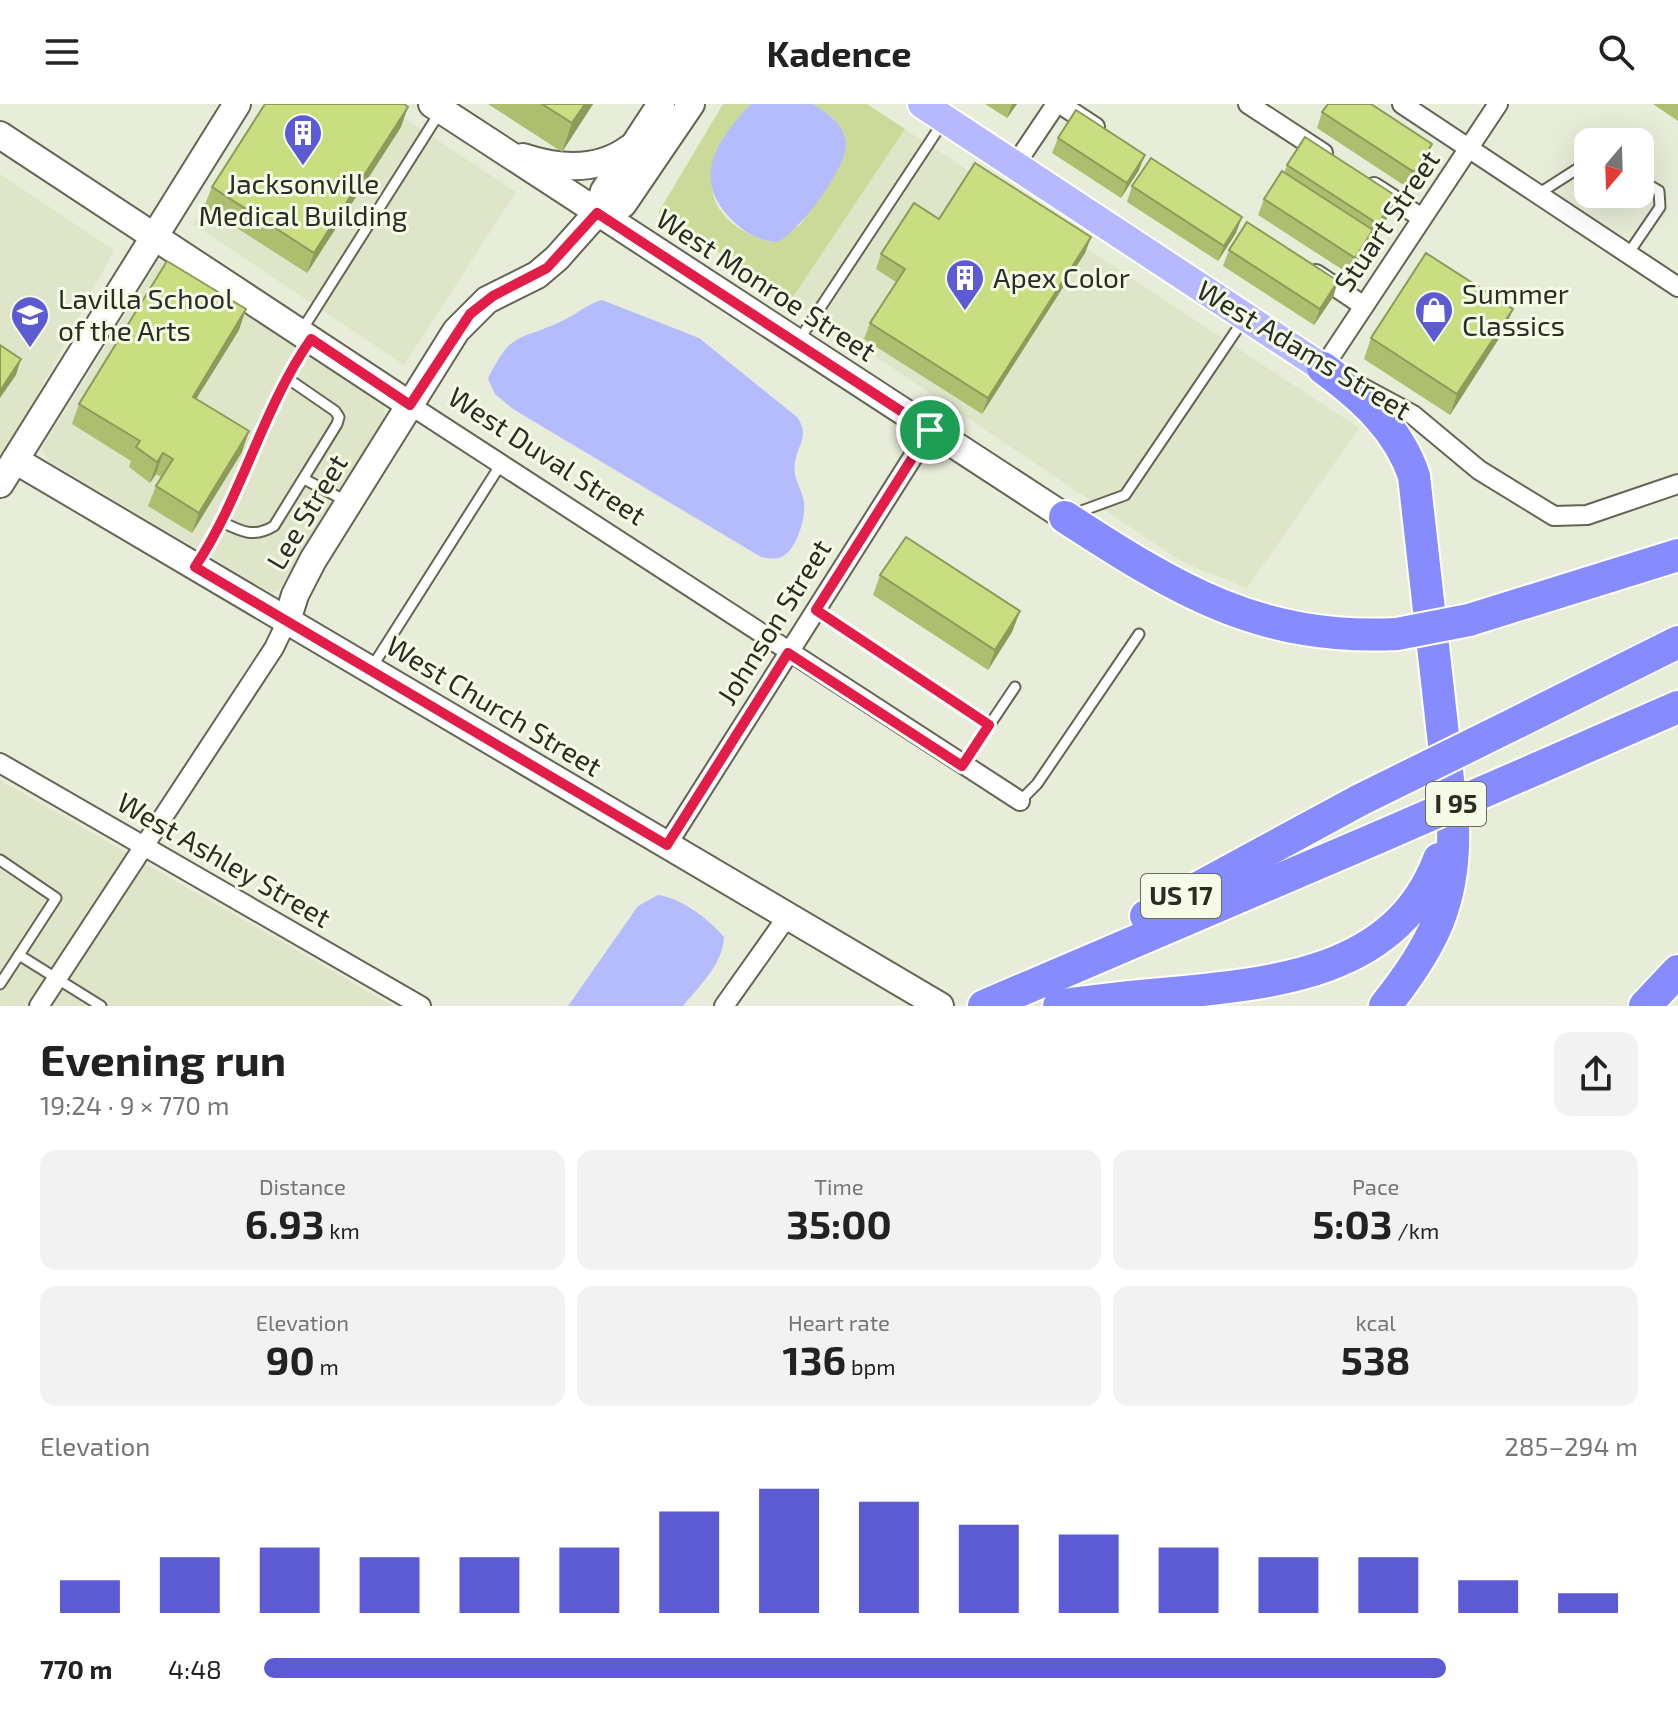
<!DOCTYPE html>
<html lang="en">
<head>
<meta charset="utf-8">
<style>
  body { margin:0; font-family:"Exo 2",sans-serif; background:#f2f2f2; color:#222; height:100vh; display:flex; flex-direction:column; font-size:30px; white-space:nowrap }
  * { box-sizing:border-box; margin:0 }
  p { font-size:26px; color:#767676 }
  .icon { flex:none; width:44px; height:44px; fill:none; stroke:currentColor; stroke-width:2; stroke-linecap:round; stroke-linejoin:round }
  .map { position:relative; height:902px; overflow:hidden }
  .details { display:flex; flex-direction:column; background:#fff; flex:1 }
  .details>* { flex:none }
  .needle { width:52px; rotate:199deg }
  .fabs { position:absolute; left:1574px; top:24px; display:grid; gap:16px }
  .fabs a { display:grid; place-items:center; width:80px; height:80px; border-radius:16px; background:#fff; box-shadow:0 8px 32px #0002; font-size:40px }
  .pin { position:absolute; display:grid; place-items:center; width:68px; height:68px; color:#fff; margin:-34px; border:4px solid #fff; border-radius:50%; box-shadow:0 2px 8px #0007 }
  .round { display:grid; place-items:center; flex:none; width:84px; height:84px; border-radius:16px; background:#f2f2f2 }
  .head { display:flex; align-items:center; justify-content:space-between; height:136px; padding:0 40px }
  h1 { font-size:44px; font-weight:700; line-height:60px }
  .figures { display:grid; grid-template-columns:repeat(3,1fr); gap:12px; height:136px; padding:8px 40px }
  .figures div { display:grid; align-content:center; border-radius:16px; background:#f2f2f2; text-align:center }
  .figures b { font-size:40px; font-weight:700 }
  .figures small { font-size:22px; font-weight:400 }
  .figures p { font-size:22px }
  .chart { height:224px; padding:16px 40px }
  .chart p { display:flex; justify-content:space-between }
  .chart svg { width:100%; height:144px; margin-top:8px; stroke:#5d5bd3; stroke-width:6 }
  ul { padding:0 40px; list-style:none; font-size:26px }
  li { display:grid; grid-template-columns:128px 96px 1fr; align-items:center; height:60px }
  li i { height:20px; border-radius:10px; background:#5d5bd3 }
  header { display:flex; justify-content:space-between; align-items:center; height:104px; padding:0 40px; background:#fff; font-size:36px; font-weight:700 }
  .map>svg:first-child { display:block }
  .built { fill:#dee5c9 }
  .green { fill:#cbda98 }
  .water { fill:#b4bcfe }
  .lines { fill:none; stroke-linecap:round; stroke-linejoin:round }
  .lane-casing { stroke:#626655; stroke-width:13 }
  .street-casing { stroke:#626655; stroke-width:22 }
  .secondary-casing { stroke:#626655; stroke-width:30 }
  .primary-casing { stroke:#fff; stroke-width:32 }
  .highway-casing { stroke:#fff; stroke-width:36 }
  .lane { stroke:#fff; stroke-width:9 }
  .street { stroke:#fff; stroke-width:18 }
  .secondary { stroke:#fff; stroke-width:26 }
  .primary { stroke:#b6b9fe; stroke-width:28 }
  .highway { stroke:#868bfd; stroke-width:32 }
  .highway-bridge-casing { stroke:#fff; stroke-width:36; stroke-linecap:butt }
  .highway-bridge { stroke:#868bfd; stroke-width:32 }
  .wall { fill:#adbe6f }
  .shaded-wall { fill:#8d9b5a }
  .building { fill:#c9dd81; stroke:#8d9b5a; stroke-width:2 }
  .route-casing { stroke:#fff; stroke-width:16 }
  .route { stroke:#e11d48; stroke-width:10 }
  .labels { text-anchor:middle; stroke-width:6; stroke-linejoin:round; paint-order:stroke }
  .shield { fill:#f5fbe6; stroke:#686b5f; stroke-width:2 }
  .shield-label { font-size:26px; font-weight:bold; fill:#2b2d25 }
  .poi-label { font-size:28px; fill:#2b2d25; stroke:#f5fbe6; text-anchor:start }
  .street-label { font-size:28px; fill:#2b2d25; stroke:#f5fbe6 }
</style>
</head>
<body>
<header><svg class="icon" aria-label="menu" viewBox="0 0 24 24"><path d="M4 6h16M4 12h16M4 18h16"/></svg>Kadence<svg class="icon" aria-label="search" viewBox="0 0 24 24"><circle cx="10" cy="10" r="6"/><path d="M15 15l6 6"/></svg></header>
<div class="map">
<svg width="1678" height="902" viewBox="0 0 1678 902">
  <rect width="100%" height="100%" fill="#e8edd9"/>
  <!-- built -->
  <g class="built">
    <path d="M 270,0 L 383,0 L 516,88 L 404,261 L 193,120 Z"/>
    <path d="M 905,25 L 1359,324 L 1247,484 L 1184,459 L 791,196 Z"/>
    <path d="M 0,70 L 114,146 L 0,361 Z"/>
    <path d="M 163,157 L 182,163 L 384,299 L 385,316 L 280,484 L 272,489 L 48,357 L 42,344 L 157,159 Z"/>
    <path d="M 0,676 L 393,902 L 0,902 Z"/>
  </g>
  <!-- green -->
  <path class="green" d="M 723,0 L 751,0 C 704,52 687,112 770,138 L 800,121 L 810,106 L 842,55 L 845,31 L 833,14 L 813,0 L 867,0 L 905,25 L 791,196 L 658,109 Z"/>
  <!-- water -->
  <g class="water">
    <path d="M 751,0 L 813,0 C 827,9 843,19 846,37 C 850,60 799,129 777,138 C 761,138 744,128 733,117 C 690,76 716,37 751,0 Z"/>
    <path d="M 602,196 L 699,234 L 797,313 C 813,336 791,345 795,370 C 797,380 803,389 804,399 C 806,414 796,449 779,454 C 774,455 767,454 761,453 L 513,305 L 495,290 L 488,275 C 511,225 522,237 564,216 C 577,210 587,200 602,196 Z"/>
    <path d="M 658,791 C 681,794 709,815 724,833 C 723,860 700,881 683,902 L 568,902 L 638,802 Z"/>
  </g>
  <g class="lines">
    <!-- lane casing -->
    <g class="lane-casing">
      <g id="lane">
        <path d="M 1538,90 L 1588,58"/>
        <path d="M 1628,150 L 1660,103 L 1659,87 L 1640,76"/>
        <path d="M 302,226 L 440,8"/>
        <path d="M 799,236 L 943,18"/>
        <path d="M 304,375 L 346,397"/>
        <path d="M 1076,409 L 1125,391 L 1244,215"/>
        <path d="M 222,418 C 242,428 254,434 274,422 L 337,320 L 339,313 L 335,307 L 287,274"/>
        <path d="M 197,460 C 243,390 261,307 309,238"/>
        <path d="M 816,506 L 989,621"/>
        <path d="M 372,563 L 501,360"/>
        <path d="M 962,662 L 1015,583"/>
        <path d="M 1020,697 L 1037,680 L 1139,530"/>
        <path d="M 0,756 L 56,794 L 19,851"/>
        <path d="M 0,880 L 19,851 L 101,902"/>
      </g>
    </g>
    <!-- street casing -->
    <g class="street-casing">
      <g id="street">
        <path d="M 1060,0 L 1095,23"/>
        <path d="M 1248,0 L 1323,49"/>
        <path d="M 1402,0 L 1678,183"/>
        <path d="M 1015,61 L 1056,0"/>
        <path d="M 1374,83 L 1422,114"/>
        <path d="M 1316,170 L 1364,202"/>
        <path d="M 1329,267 L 1323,264 L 1498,0"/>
        <path d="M 1359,282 L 1413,311 L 1479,366 L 1554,412 L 1587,411 L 1678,380"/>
        <path d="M 410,301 L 1020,697"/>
        <path d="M 0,659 L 421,902"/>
        <path d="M 667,741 L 930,326"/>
        <path d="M 39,902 L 274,544 L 287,517"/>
        <path d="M 724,902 L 787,813"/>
      </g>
    </g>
    <!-- secondary casing -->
    <g class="secondary-casing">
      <g id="secondary">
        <path d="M 432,0 L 1065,413"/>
        <path d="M 0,31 L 410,301"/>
        <path d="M 523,53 C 559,65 598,68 630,44"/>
        <path d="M 597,109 L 612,107 L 623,100 L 691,0"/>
        <path d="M 15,356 L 940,902"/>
        <path d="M 0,380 L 237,0"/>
        <path d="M 287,517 L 295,491 L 313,456 L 456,227 L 487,196 L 537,171 L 557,154 L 597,109 L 604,87 L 661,0"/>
      </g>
    </g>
    <!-- primary casing -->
    <g class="primary-casing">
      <path id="primary" d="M 922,0 L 1323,264"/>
    </g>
    <!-- highway casing -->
    <g class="highway-casing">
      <g id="highway">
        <path d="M 1323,264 C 1362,293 1398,324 1414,372 L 1453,720 C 1456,798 1432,843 1385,902"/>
        <path d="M 1065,413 C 1176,485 1259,537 1397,530"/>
        <path d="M 1469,516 L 1678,451"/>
        <path d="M 1516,619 L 1678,538"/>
        <path d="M 1536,665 L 1678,603"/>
        <path d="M 1146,812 L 1360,696"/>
        <path d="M 984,902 L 1377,734"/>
        <path d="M 1059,902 C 1201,877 1384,902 1439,755"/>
        <path d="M 1645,902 L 1678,867"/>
      </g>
    </g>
    <!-- lane -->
    <use href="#lane" class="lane"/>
    <!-- street -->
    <use href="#street" class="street"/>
    <!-- secondary -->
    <use href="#secondary" class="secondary"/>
    <!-- primary -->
    <use href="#primary" class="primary"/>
    <!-- highway -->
    <use href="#highway" class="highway"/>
    <!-- highway-bridge casing -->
    <g class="highway-bridge-casing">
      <g id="highway-bridge">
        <path d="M 1397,530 L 1469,516"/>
        <path d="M 1360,696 L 1516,619"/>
        <path d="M 1377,734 L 1536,665"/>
      </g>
    </g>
    <!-- highway-bridge -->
    <use href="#highway-bridge" class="highway-bridge"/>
  </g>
  <!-- wall -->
  <g class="wall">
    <path d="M 488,0 L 593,0 L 562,48 Z"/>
    <path d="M 985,0 L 1017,0 L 1007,14 Z"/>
    <path d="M 1653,0 L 1678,0 L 1678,17 Z"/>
    <path d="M 1322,8 L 1432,40 L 1426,55 L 1408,84 L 1317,24 Z"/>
    <path d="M 401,23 L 307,169 L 204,103 L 212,83 Z"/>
    <path d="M 1058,34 L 1139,66 L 1121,94 L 1052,49 Z"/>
    <path d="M 1287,61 L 1391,108 L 1372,136 L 1370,134 L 1367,142 L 1349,170 L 1258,111 L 1264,95 L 1284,69 Z"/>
    <path d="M 1132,82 L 1236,129 L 1218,157 L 1127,98 Z"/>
    <path d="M 939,115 L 1091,133 L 1085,149 L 982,310 L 864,235 L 870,219 L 896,178 L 876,165 L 881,150 Z"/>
    <path d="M 1229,146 L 1338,177 L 1333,193 L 1314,221 L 1223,162 Z"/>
    <path d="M 1505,225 L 1450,311 L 1364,255 L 1371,234 Z"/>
    <path d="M 239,226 L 196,295 L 242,348 L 192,429 L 148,402 L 156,382 L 161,373 L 156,370 L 150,379 L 129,363 L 131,357 L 72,320 L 79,300 Z"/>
    <path d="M 880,471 L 1020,507 L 1012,528 L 988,566 L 873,491 Z"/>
  </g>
  <!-- shaded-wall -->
  <g class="shaded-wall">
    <path d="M 585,0 L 593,0 L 562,48 L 572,19 Z"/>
    <path d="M 1012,0 L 1017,0 L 1007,14 Z"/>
    <path d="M 408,3 L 401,23 L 307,169 L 314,149 Z"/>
    <path d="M 1432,40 L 1426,55 L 1408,84 L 1414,68 Z"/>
    <path d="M 1145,51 L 1139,66 L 1121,94 L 1127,79 Z"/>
    <path d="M 1396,92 L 1391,108 L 1372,136 L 1378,120 Z"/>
    <path d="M 1242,113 L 1236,129 L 1218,157 L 1224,142 Z"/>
    <path d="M 1373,126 L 1367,142 L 1349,170 L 1355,154 Z"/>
    <path d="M 1091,133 L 1085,149 L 982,310 L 988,294 Z"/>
    <path d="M 1338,177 L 1333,193 L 1314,221 L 1320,205 Z"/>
    <path d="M 246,205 L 239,226 L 185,313 L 193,293 Z"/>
    <path d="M 1513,205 L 1505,225 L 1450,311 L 1457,290 Z"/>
    <path d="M 21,255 L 16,271 L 0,294 L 0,287 Z"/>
    <path d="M 249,327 L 242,348 L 192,429 L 199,409 Z"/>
    <path d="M 163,349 L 156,370 L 150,379 L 157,358 Z"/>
    <path d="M 1020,507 L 1012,528 L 988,566 L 995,546 Z"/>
  </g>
  <!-- building -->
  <g class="building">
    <path d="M 265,0 L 404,0 L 408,3 L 314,149 L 212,83 Z"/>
    <path d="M 542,0 L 585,0 L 572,19 Z"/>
    <path d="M 1328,0 L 1371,0 L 1432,40 L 1414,68 L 1322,8 Z"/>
    <path d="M 1076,6 L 1145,51 L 1127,79 L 1058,34 Z"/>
    <path d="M 1305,33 L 1396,92 L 1378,120 L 1287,61 Z"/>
    <path d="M 1151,54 L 1242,113 L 1224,142 L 1132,82 Z"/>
    <path d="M 975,59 L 1091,133 L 988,294 L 870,219 L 905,165 L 881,150 L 914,99 L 939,115 Z"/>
    <path d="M 1282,67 L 1373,126 L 1355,154 L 1264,95 Z"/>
    <path d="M 1247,118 L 1338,177 L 1320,205 L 1229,146 Z"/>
    <path d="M 1426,149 L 1513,205 L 1457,290 L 1371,234 Z"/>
    <path d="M 167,157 L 246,205 L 193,293 L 249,327 L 199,409 L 156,382 L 173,355 L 163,349 L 157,358 L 136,343 L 140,337 L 79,300 Z"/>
    <path d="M 0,241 L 21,255 L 0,287 Z"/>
    <path d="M 906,433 L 1020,507 L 995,546 L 880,471 Z"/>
  </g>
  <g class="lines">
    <!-- route casing -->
    <g class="route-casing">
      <path id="route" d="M 597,109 L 930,326 L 816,506 L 989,621 L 962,662 L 788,549 L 667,741 L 195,463 C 243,391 262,305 311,235 L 410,301 L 470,210 L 493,192 L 547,164 Z"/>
    </g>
    <!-- route -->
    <use href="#route" class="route"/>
  </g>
  <!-- icons -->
  <defs>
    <g id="building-pin" transform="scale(2)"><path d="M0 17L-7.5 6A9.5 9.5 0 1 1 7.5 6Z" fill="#5d5bd3" stroke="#f5fbe6"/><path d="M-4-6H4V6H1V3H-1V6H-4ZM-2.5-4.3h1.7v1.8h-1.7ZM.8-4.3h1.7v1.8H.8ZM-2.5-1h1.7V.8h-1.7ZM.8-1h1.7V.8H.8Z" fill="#fff"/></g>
    <g id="shop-pin" transform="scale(2)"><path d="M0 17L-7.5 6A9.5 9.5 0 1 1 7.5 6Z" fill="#5d5bd3" stroke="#f5fbe6"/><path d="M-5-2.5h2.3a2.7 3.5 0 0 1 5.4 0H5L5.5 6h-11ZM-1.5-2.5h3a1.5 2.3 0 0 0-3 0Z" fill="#fff"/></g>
    <g id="school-pin" transform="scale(2)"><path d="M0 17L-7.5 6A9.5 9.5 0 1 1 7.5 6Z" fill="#5d5bd3" stroke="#f5fbe6"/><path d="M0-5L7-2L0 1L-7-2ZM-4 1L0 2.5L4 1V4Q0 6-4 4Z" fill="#fff"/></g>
  </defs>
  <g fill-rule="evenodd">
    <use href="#building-pin" x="303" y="29"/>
    <use href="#building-pin" x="965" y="174"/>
    <use href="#shop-pin" x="1434" y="206"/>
    <use href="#school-pin" x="30" y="211"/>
  </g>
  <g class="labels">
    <!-- shield labels -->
    <g class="shield">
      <rect x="1426" y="678" width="60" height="44" rx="6"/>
      <rect x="1141" y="770" width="80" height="44" rx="6"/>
    </g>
    <g class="shield-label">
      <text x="1456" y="709">I 95</text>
      <text x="1181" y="801">US 17</text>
    </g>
    <!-- poi labels -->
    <g class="poi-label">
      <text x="303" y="90" text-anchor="middle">Jacksonville<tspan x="303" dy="32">Medical Building</tspan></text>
      <text x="993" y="184">Apex Color</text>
      <text x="1462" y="200">Summer<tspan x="1462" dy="32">Classics</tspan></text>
      <text x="58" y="205">Lavilla School<tspan x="58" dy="32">of the Arts</tspan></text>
    </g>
    <!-- street labels -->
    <g class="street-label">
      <text transform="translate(1387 117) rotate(-56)" y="10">Stuart Street</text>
      <text transform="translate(766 181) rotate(33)" y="10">West Monroe Street</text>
      <text transform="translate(1304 246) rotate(31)" y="10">West Adams Street</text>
      <text transform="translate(547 352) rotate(33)" y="10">West Duval Street</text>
      <text transform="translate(307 408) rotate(-59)" y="10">Lee Street</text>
      <text transform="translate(774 518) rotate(-58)" y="10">Johnson Street</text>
      <text transform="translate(494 602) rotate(31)" y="10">West Church Street</text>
      <text transform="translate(224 756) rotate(30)" y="10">West Ashley Street</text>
    </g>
  </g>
</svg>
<div class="fabs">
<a><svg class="needle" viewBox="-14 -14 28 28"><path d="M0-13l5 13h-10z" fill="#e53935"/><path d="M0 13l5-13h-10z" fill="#767676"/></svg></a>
</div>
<div class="pin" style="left:930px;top:326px;background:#1e9e55"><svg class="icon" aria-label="arrive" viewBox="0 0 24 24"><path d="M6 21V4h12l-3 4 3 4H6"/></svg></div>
</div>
<section class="details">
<div class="head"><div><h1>Evening run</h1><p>19:24 · 9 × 770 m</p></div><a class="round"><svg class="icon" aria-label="share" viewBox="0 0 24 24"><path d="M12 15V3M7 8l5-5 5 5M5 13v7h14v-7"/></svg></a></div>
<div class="figures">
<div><p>Distance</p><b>6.93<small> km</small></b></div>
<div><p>Time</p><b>35:00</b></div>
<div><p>Pace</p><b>5:03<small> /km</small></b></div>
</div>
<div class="figures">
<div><p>Elevation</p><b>90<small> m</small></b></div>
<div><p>Heart rate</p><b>136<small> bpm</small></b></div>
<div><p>kcal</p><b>538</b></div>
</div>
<div class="chart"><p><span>Elevation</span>285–294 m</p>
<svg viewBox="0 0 160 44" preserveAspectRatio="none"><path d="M5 44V34M15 44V27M25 44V24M35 44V27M45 44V27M55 44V24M65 44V13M75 44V6M85 44V10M95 44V17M105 44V20M115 44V24M125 44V27M135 44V27M145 44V34M155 44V38"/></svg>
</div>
<ul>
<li><b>770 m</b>4:48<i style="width:86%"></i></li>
</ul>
</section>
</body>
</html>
